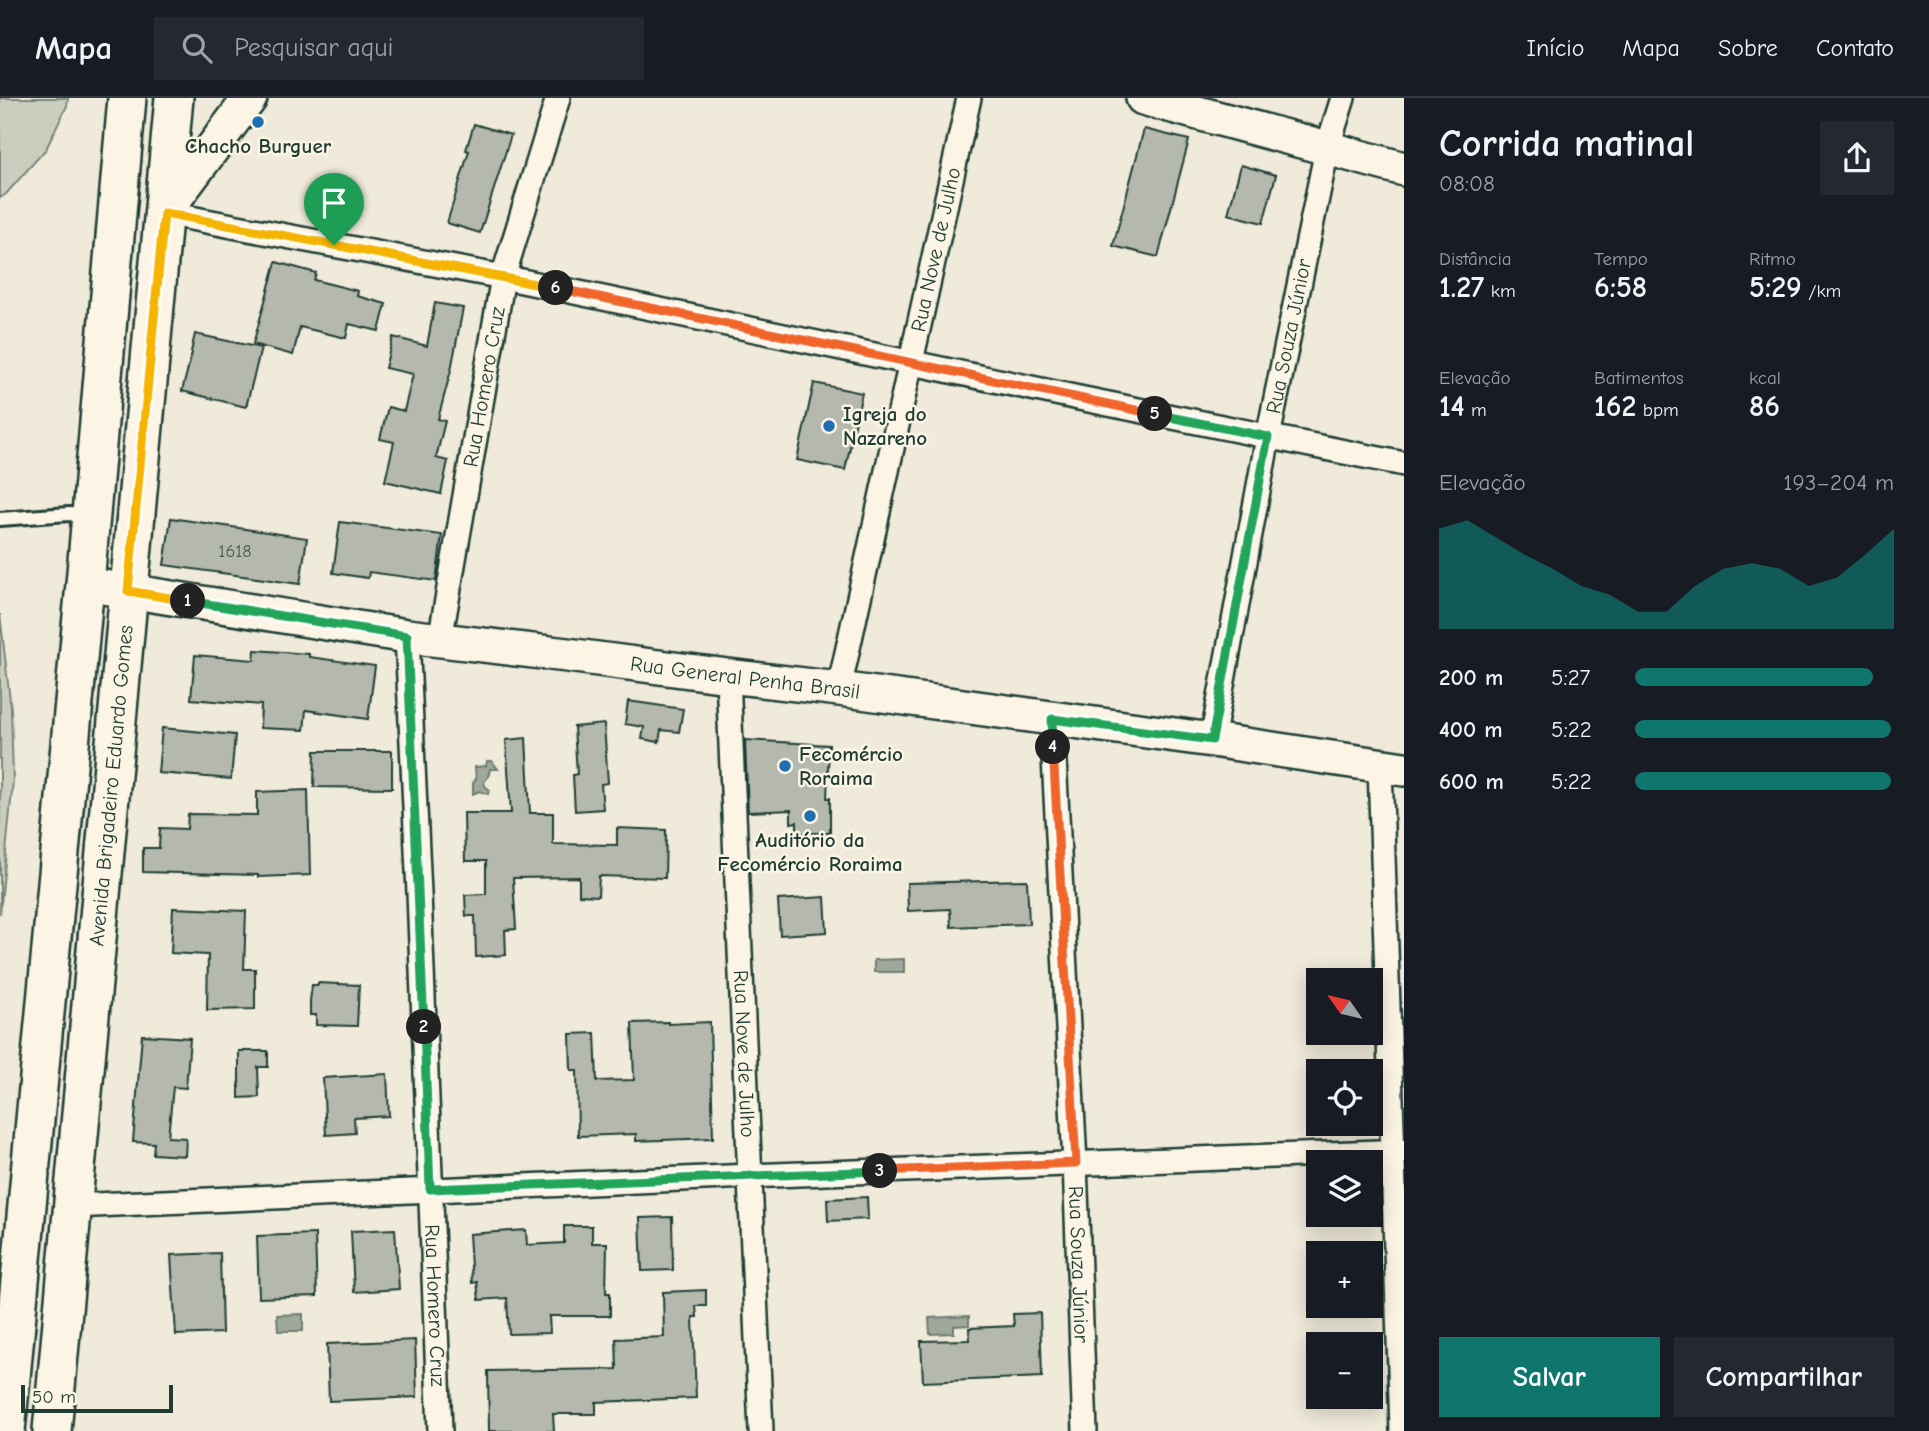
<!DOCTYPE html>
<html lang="pt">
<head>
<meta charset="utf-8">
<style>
  body { margin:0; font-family:"Comic Neue",sans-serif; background:#242831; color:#f1f3f6; height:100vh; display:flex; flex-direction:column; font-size:26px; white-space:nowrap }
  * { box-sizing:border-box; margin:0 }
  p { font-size:23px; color:#9ea1a6 }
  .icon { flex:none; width:38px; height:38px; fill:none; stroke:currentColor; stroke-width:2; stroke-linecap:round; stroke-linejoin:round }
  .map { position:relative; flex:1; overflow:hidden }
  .details { display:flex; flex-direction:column; background:#171b24; width:525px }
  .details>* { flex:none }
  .needle { width:46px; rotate:304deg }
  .fabs { position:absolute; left:1306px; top:870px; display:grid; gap:14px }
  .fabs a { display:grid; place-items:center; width:77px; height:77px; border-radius:0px; background:#171b24; box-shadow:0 4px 18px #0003; font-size:35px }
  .scale { position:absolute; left:21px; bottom:18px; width:152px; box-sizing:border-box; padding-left:7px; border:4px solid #1f3d34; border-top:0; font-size:19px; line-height:24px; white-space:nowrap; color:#1f3d34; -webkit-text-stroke:5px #fcf5e5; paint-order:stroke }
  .pin { position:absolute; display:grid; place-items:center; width:60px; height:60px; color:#fff; margin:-72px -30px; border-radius:50% 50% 50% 0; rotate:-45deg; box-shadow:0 0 7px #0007 }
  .pin .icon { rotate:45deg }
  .km { position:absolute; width:35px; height:35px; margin:-18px; border-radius:50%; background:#222; color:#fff; font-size:19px; line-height:35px; text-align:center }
  .round { display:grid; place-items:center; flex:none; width:74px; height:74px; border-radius:0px; background:#242831 }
  .overview { display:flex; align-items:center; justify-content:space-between; height:119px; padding:0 35px }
  h1 { font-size:38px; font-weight:600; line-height:52px }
  .metrics { display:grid; grid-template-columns:repeat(3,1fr); gap:10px; height:119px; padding:7px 35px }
  .metrics div { display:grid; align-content:center }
  .metrics b { font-size:30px; font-weight:600 }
  .metrics small { font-size:19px; font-weight:400 }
  .metrics p { font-size:19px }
  .chart { height:196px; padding:14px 35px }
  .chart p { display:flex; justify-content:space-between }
  .chart svg { width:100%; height:126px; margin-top:7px; fill:#0f766e; opacity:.7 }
  .cta { display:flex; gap:14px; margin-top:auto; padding:14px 35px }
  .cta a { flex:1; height:80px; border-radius:0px; background:#0f766e; color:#fff; font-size:28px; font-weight:600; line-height:80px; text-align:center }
  .cta a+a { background:#242831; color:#f1f3f6 }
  ul { padding:0 35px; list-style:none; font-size:23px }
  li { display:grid; grid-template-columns:112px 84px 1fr; align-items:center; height:52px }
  li i { height:18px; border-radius:9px; background:#0f766e }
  header { display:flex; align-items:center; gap:42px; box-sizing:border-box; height:98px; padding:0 35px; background:#171b24; border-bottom:2px solid #363941 }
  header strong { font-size:33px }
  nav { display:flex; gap:38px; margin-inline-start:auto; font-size:24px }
  .search { width:490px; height:63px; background:#242831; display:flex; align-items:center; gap:18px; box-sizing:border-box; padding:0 24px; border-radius:0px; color:#9ea1a6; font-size:26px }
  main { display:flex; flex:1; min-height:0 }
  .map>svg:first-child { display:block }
  .green { fill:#cccdbf; stroke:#76857a; stroke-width:2 }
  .water { fill:#9fa89a; stroke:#6c7d71; stroke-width:2 }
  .building { fill:#b5b9ad; stroke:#1f3d34; stroke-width:2 }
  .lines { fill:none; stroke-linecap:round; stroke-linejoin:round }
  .lane-casing { stroke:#1f3d34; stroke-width:18 }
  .street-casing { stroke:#1f3d34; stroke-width:28 }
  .secondary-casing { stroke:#1f3d34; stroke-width:38 }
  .primary-casing { stroke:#1f3d34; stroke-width:42 }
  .lane { stroke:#fcf5e5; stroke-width:12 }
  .street { stroke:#fcf5e5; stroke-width:23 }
  .secondary { stroke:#fcf5e5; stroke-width:33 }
  .primary { stroke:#fcf5e5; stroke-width:37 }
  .split-1-casing { stroke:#fff; stroke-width:14 }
  .split-2-casing { stroke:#fff; stroke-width:14 }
  .split-3-casing { stroke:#fff; stroke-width:14 }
  .split-4-casing { stroke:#fff; stroke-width:14 }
  .split-5-casing { stroke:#fff; stroke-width:14 }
  .split-6-casing { stroke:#fff; stroke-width:14 }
  .split-7-casing { stroke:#fff; stroke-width:14 }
  .split-1 { stroke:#f5b400; stroke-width:9 }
  .split-2 { stroke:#22a559; stroke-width:9 }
  .split-3 { stroke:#22a559; stroke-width:9 }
  .split-4 { stroke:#f0652b; stroke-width:9 }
  .split-5 { stroke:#22a559; stroke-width:9 }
  .split-6 { stroke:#f0652b; stroke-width:9 }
  .split-7 { stroke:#f5b400; stroke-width:9 }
  .poi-dot { fill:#1f6fb2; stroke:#fcf5e5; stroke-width:2.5 }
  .labels { text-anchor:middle; stroke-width:5; stroke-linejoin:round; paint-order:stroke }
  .number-label { font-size:18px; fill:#445c52 }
  .poi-label { font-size:21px; font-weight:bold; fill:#1f3d34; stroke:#fcf5e5 }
  .street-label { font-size:21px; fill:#1f3d34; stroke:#fcf5e5 }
</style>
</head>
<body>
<header>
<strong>Mapa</strong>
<div class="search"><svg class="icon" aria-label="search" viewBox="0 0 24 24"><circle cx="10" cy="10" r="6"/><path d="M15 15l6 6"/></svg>Pesquisar aqui</div>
<nav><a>Início</a><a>Mapa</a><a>Sobre</a><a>Contato</a></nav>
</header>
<main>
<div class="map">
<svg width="1404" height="1333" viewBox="0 0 1404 1333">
  <rect width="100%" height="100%" fill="#efeada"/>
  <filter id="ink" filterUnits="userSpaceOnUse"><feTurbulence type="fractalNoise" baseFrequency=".0143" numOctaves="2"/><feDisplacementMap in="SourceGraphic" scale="14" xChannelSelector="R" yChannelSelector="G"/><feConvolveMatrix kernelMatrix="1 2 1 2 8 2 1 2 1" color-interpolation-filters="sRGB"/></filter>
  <g filter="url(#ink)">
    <!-- green -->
    <g class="green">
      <path d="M 0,0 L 68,0 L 67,8 L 46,51 L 6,96 L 0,100 Z"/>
      <path d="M 0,516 L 11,611 L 13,682 L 0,816 Z"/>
    </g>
    <!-- water -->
    <g class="water">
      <path d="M 487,663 L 492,663 L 498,671 L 490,671 L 488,679 L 484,684 L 485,688 L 490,692 L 488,696 L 479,693 L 473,696 L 473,685 L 476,681 L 475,669 L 486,668 Z"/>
      <path d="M 904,861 L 904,874 L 874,874 L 874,862 Z"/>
      <path d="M 303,1216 L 303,1233 L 278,1233 L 277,1217 Z"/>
      <path d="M 969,1218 L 969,1227 L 954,1228 L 954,1235 L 930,1236 L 929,1220 Z"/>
    </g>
    <!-- building -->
    <g class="building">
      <path d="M 474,26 L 511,37 L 480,135 L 447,125 L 469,53 L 466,52 Z"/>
      <path d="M 1144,31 L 1189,42 L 1158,159 L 1113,148 Z"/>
      <path d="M 1241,67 L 1276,77 L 1263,125 L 1228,116 Z"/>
      <path d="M 276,164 L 316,175 L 314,182 L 358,193 L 357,198 L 386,206 L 379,233 L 349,226 L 346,240 L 300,229 L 293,257 L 253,246 Z"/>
      <path d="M 435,205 L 463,210 L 451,272 L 438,321 L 445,323 L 436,360 L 448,363 L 441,396 L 385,383 L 394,344 L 380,341 L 388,309 L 404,313 L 413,276 L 385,270 L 393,239 L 427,248 Z"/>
      <path d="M 195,236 L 261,250 L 246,309 L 182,293 L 192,255 L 191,254 Z"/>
      <path d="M 814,285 L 862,295 L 845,372 L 797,362 Z"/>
      <path d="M 171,420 L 307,440 L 300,486 L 164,467 Z"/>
      <path d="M 340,424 L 442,437 L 436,483 L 369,474 L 368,480 L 333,475 Z"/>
      <path d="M 255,552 L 309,556 L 309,559 L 375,568 L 368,621 L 306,612 L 304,632 L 260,630 L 261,607 L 191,601 L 195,557 L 254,562 Z"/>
      <path d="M 628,603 L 683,611 L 679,634 L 661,632 L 659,644 L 642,641 L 644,629 L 625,626 Z"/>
      <path d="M 604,626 L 608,685 L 601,686 L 603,711 L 575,713 L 573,677 L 577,676 L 574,629 Z"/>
      <path d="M 162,630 L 235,637 L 231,681 L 158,675 Z"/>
      <path d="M 526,640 L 530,715 L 553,715 L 553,746 L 617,747 L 617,730 L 666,732 L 665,780 L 599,778 L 598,798 L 579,797 L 579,779 L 513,780 L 516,831 L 505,832 L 506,857 L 476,859 L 475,818 L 466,818 L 465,797 L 486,796 L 486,763 L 465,763 L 464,715 L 511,715 L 506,642 Z"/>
      <path d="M 745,642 L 829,647 L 827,700 L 830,700 L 830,735 L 797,735 L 797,724 L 791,725 L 791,712 L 748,714 Z"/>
      <path d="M 315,653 L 392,653 L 392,690 L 314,689 Z"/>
      <path d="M 308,692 L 310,777 L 258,779 L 258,777 L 143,774 L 143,750 L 159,750 L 160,730 L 187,731 L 188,716 L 257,717 L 257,694 Z"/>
      <path d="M 1027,782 L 1029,826 L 951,829 L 950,811 L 908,813 L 907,785 Z"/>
      <path d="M 825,799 L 827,834 L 780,837 L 778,802 Z"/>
      <path d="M 173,810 L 246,813 L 244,871 L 255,871 L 255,911 L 207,912 L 208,857 L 171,855 Z"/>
      <path d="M 318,885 L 359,887 L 357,928 L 316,927 L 316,917 L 310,917 L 310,903 L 312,887 L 318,887 Z"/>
      <path d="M 668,924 L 668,926 L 710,924 L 713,1040 L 636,1043 L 636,1036 L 578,1038 L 577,972 L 571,972 L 570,936 L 595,935 L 597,983 L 634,982 L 632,925 Z"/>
      <path d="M 142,937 L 190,940 L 186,990 L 173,989 L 168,1039 L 186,1040 L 185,1058 L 153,1056 L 154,1045 L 133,1044 Z"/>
      <path d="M 239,953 L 268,953 L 268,969 L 258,969 L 259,999 L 239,1000 Z"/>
      <path d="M 387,976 L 389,1018 L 354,1020 L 355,1035 L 326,1037 L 323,980 Z"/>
      <path d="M 867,1099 L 868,1121 L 828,1123 L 827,1101 Z"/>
      <path d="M 672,1119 L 673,1172 L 642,1173 L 640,1120 Z"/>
      <path d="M 564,1128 L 592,1128 L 592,1145 L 607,1145 L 606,1195 L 610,1195 L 610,1218 L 549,1218 L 550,1235 L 509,1236 L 507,1200 L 479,1202 L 477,1184 L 472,1185 L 469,1136 L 526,1132 L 527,1147 L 564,1145 Z"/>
      <path d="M 395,1131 L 399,1191 L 354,1194 L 351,1133 Z"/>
      <path d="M 315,1136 L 317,1198 L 259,1200 L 257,1138 Z"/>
      <path d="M 220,1155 L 222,1235 L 176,1237 L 171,1157 Z"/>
      <path d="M 706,1192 L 706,1208 L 696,1208 L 697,1219 L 693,1219 L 696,1300 L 596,1304 L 596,1316 L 553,1316 L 554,1333 L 489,1333 L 488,1273 L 617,1271 L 616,1241 L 664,1239 L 663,1194 Z"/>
      <path d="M 1040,1215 L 1042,1279 L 923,1284 L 921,1243 L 970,1242 L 969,1230 L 1014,1228 L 1013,1216 Z"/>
      <path d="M 415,1242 L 417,1299 L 329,1303 L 327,1246 Z"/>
    </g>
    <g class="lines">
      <!-- lane casing -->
      <g class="lane-casing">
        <path id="lane" d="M 0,421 L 69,416 L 87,417"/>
      </g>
      <!-- street casing -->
      <g class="street-casing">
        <g id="street">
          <path d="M 164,115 L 503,179 L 1079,300 L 1404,366"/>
          <path id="s1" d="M 407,538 L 419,795 L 440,1333"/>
          <path id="s2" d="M 440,542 L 503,179 L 558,0"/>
          <path id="s3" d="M 728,578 L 761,1333"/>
          <path id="s4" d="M 839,591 L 969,0"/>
          <path id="s5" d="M 1052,621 L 1075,1065 L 1085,1333"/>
          <path id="s6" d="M 1212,642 L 1268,339 L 1327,51 L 1343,0"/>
          <path d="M 1380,668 L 1402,1333"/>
          <path d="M 72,1108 L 750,1078 L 1404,1053"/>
        </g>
      </g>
      <!-- secondary casing -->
      <g class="secondary-casing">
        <g id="secondary">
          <path d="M 1143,0 L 1404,71"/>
          <path d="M 164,115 L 250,0"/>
          <path id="s7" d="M 85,486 L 407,538 L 567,557 L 728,578 L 839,591 L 1212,642 L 1404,671"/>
        </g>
      </g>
      <!-- primary casing -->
      <g class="primary-casing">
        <g id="primary">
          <path d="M 6,1333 L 85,486 L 127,0"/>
          <path id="s8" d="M 52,1333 L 174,0"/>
        </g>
      </g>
      <!-- lane -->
      <use href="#lane" class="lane"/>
      <!-- street -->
      <use href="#street" class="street"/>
      <!-- secondary -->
      <use href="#secondary" class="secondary"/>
      <!-- primary -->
      <use href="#primary" class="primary"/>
    </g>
  </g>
  <g class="lines" filter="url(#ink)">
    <!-- split-1 casing -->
    <g class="split-1-casing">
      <path id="split-1" d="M 188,503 L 128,493 L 164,115 L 334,147"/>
    </g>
    <!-- split-2 casing -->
    <g class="split-2-casing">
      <path id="split-2" d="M 188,503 L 407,538 L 424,929"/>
    </g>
    <!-- split-3 casing -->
    <g class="split-3-casing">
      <path id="split-3" d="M 424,929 L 430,1091 L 880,1073"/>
    </g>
    <!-- split-4 casing -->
    <g class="split-4-casing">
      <path id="split-4" d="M 880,1073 L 1076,1065 L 1053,649"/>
    </g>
    <!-- split-5 casing -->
    <g class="split-5-casing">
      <path id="split-5" d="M 1053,649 L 1052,621 L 1212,642 L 1268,339 L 1155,316"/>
    </g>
    <!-- split-6 casing -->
    <g class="split-6-casing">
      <path id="split-6" d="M 556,190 L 1155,316"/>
    </g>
    <!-- split-7 casing -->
    <g class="split-7-casing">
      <path id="split-7" d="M 334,147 L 556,190"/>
    </g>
    <!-- split-1 -->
    <use href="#split-1" class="split-1"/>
    <!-- split-2 -->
    <use href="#split-2" class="split-2"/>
    <!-- split-3 -->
    <use href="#split-3" class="split-3"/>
    <!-- split-4 -->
    <use href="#split-4" class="split-4"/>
    <!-- split-5 -->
    <use href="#split-5" class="split-5"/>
    <!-- split-6 -->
    <use href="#split-6" class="split-6"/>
    <!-- split-7 -->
    <use href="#split-7" class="split-7"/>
  </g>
  <!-- markers -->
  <g class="poi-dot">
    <circle cx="258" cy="24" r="7"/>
    <circle cx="829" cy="328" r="7"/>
    <circle cx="785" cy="668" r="7"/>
    <circle cx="810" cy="718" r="7"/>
  </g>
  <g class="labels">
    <!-- number labels -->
    <g class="number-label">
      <text x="235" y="459">1618</text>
    </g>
    <!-- poi labels -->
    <g class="poi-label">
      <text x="258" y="55">Chacho Burguer</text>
      <text x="843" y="323" text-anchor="start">Igreja do<tspan x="843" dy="24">Nazareno</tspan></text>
      <text x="799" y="663" text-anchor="start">Fecomércio<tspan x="799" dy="24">Roraima</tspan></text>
      <text x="810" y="749">Auditório da<tspan x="810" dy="24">Fecomércio Roraima</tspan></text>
    </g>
    <!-- street labels -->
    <g class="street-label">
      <text dy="7" stroke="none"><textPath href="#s4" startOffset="450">Rua Nove de Julho</textPath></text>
      <text dy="7" stroke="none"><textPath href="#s6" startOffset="411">Rua Souza Júnior</textPath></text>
      <text dy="7" stroke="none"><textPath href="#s2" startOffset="257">Rua Homero Cruz</textPath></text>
      <text dy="7" stroke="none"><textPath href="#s7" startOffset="667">Rua General Penha Brasil</textPath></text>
      <text dy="7" stroke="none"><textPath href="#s8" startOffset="648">Avenida Brigadeiro Eduardo Gomes</textPath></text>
      <text dy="7" stroke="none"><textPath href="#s3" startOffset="378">Rua Nove de Julho</textPath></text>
      <text dy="7" stroke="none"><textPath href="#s5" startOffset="546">Rua Souza Júnior</textPath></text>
      <text dy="7" stroke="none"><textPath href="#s1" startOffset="670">Rua Homero Cruz</textPath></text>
    </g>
  </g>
</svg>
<div class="fabs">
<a><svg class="needle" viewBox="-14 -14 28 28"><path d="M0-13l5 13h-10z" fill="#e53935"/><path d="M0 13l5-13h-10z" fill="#9ea1a6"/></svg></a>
<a><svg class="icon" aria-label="locate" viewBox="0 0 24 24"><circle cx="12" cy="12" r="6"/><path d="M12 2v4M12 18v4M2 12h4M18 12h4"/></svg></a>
<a><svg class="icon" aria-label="layers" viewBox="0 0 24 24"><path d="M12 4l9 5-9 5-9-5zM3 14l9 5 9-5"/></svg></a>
<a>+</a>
<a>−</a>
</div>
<div class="scale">50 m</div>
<div class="pin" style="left:334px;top:147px;background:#1e9e55"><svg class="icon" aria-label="arrive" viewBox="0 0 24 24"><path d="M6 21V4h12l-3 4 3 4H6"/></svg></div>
<b class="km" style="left:188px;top:503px">1</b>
<b class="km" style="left:424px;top:929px">2</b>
<b class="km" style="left:880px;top:1073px">3</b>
<b class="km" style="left:1053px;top:649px">4</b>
<b class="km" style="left:1155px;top:316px">5</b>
<b class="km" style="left:556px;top:190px">6</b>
</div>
<section class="details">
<div class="overview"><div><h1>Corrida matinal</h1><p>08:08</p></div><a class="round"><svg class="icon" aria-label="share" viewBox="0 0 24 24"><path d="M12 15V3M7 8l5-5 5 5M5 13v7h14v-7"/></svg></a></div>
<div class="metrics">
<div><p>Distância</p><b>1.27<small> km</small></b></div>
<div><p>Tempo</p><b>6:58</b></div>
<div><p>Ritmo</p><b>5:29<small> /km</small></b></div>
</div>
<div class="metrics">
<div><p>Elevação</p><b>14<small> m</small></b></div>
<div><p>Batimentos</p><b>162<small> bpm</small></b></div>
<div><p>kcal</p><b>86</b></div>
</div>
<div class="chart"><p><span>Elevação</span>193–204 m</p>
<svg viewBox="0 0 160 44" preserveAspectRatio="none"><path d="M0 44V9L10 6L20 12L30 18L40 23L50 29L60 32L70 38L80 38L90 29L100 23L110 21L120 23L130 29L140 26L150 18L160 9V44z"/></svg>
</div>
<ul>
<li><b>200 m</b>5:27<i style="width:92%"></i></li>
<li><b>400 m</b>5:22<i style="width:99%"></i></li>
<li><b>600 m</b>5:22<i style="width:99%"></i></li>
</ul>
<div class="cta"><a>Salvar</a><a>Compartilhar</a></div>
</section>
</main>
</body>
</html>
